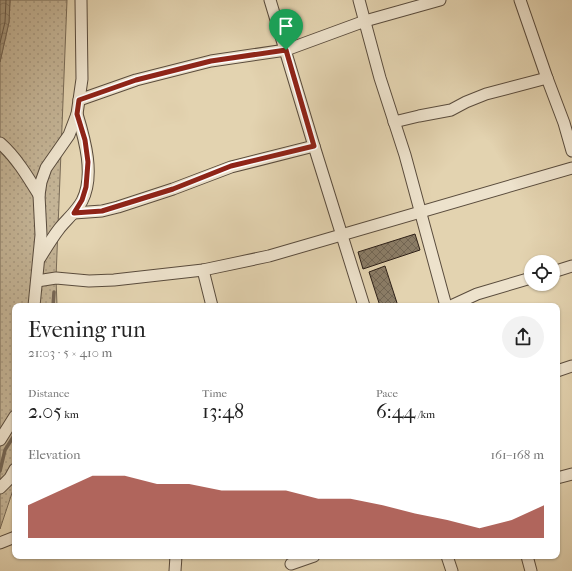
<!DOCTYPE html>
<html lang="en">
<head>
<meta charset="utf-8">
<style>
  body { margin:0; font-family:"IM FELL French Canon",serif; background:#f2f2f2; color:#222; height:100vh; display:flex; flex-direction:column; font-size:15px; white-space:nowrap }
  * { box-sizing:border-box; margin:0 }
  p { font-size:13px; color:#767676 }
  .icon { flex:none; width:22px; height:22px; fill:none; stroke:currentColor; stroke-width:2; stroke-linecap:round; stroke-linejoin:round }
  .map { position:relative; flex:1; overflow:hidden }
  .side { position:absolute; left:12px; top:303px; width:548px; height:256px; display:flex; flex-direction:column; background:#fff; border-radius:8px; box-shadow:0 1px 3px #0004 }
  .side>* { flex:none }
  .buttons { position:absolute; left:524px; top:255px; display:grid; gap:8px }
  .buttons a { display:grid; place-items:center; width:36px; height:36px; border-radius:50%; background:#fff; box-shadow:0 1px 3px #0004; font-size:20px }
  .pin { position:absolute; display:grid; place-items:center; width:34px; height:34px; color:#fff; margin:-41px -17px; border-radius:50% 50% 50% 0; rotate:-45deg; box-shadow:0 0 4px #0007 }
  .pin .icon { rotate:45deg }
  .round { display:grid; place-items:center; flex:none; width:42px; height:42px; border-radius:21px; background:#f2f2f2 }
  .overview { display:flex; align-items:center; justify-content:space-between; height:68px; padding:0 16px }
  h1 { font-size:22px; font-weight:600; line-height:30px }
  .stats { display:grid; grid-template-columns:repeat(3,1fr); gap:6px; height:68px; padding:4px 16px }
  .stats div { display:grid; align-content:center }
  .stats b { font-size:20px; font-weight:600 }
  .stats small { font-size:11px; font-weight:400 }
  .stats p { font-size:11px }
  .chart { height:112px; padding:8px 16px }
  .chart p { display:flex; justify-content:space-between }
  .chart svg { width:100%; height:72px; margin-top:4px; fill:#8f2418; opacity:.7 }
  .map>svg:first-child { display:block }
  .green { fill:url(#green-dots); stroke:#786a56 }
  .water { fill:url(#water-waves); stroke:#756654 }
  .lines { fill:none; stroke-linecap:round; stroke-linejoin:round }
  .shore { stroke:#685a4a; stroke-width:1 }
  .stream { stroke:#756654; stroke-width:3.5 }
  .building { fill:url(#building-cross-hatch); stroke:#2c1f17 }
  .minor-casing { stroke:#5a4c3d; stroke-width:13 }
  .minor { stroke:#ede2cc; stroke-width:11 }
  .route-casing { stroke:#fff; stroke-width:8 }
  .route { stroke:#8f2418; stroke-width:5 }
</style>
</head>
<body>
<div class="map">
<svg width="572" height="571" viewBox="0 0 572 571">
  <defs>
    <pattern id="green-dots" width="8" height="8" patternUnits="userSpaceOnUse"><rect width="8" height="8" fill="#c4b496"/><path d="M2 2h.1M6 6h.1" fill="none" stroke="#a99a81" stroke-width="1.8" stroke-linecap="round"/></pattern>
    <pattern id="water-waves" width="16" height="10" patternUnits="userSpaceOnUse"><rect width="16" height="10" fill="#a5967c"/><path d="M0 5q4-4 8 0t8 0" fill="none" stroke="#877a65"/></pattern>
    <pattern id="building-cross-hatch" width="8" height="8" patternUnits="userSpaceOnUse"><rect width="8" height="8" fill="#8b7d67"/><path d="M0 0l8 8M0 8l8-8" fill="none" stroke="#726654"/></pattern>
  </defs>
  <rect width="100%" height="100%" fill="#e3d3b0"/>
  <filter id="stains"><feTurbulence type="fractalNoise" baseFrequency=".005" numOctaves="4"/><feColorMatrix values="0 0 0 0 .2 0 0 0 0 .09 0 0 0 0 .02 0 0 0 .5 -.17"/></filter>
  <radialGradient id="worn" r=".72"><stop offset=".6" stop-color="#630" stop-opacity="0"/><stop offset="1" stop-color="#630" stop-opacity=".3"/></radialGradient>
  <!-- green -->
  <path class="green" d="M 10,0 L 67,0 L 56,278 L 57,306 L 15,306 L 15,484 L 0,529 L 0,62 L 9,22 Z"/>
  <!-- water -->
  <path class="water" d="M 0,0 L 10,0 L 9,22 L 0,62 Z"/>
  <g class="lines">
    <!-- shore -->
    <path class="shore" d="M 0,43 L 5,22 L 6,0"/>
    <!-- stream -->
    <g class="stream">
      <path d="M 53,306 L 54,292"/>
      <path d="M 0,471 L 5,450 L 15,434"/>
    </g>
  </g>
  <!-- building -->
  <g class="building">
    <path d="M 415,234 L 420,250 L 363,269 L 358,252 Z"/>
    <path d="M 385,266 L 398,306 L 380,306 L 369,272 Z"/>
  </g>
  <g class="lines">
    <!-- minor casing -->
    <g class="minor-casing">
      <g id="minor">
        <path d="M 270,0 L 314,146 L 364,306"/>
        <path d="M 359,0 L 380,78 L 405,155 L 446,306"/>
        <path d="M 520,0 L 547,78 L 564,123 L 572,151"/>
        <path d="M 79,100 L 136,80 L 211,61 L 286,50 L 365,21 L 440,0"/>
        <path d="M 394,122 L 419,116 L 451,110 L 466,102 L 486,94 L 547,78"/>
        <path d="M 0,143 C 16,157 28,177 39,195"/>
        <path d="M 74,213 L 102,211 L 118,207 L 173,189 L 231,167 L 314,146"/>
        <path d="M 40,258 C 46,248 52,238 59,229 C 66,220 76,212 82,201 C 95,176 85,140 77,114"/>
        <path d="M 203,270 L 212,306"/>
        <path d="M 553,272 L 572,266"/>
        <path d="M 37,281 L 56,278 L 89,281 L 114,280 L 203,270 L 269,256 L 572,168"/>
        <path d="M 34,306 L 41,235 L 39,195 L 41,182 L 46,168 L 69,135 L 77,114 L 82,79 L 81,0"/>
        <path d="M 451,306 L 477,294 L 531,278"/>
        <path d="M 557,371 L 572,366"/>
        <path d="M 0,440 L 15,416"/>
        <path d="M 557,478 L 572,474"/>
        <path d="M 0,488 L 10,478 L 15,469"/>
        <path d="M 0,543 L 15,537"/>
        <path d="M 447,556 L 452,571"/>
        <path d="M 527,556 L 531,571"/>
        <path d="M 291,564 L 314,556"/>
        <path d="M 175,571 L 176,556"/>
      </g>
    </g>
    <!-- minor -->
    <use href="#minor" class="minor"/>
  </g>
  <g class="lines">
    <!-- route casing -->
    <g class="route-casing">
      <path id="route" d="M 286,50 L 314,146 L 231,166 L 173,189 L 102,211 L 74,213 L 82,200 L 86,187 L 88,162 L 85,140 L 77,114 L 79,100 L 136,80 L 211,61 Z"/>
    </g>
    <!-- route -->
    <use href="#route" class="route"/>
  </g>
  <rect width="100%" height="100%" filter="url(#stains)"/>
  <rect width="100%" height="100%" fill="url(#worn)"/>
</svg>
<div class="buttons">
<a><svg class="icon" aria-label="locate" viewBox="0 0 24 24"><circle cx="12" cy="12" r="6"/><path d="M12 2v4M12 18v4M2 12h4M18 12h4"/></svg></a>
</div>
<div class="pin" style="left:286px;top:50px;background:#1e9e55"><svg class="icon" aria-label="arrive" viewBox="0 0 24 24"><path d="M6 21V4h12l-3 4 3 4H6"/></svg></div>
<section class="side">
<div class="overview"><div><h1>Evening run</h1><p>21:03 · 5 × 410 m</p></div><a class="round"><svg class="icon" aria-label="share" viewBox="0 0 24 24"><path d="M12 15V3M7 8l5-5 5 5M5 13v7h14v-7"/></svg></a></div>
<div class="stats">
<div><p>Distance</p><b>2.05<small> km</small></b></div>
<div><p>Time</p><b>13:48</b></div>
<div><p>Pace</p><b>6:44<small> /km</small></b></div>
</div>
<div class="chart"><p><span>Elevation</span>161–168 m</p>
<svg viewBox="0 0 160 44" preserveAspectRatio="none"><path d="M0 44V24L10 15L20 6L30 6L40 11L50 11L60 15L70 15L80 15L90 20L100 20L110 24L120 29L130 33L140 38L150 33L160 24V44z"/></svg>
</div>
</section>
</div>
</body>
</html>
